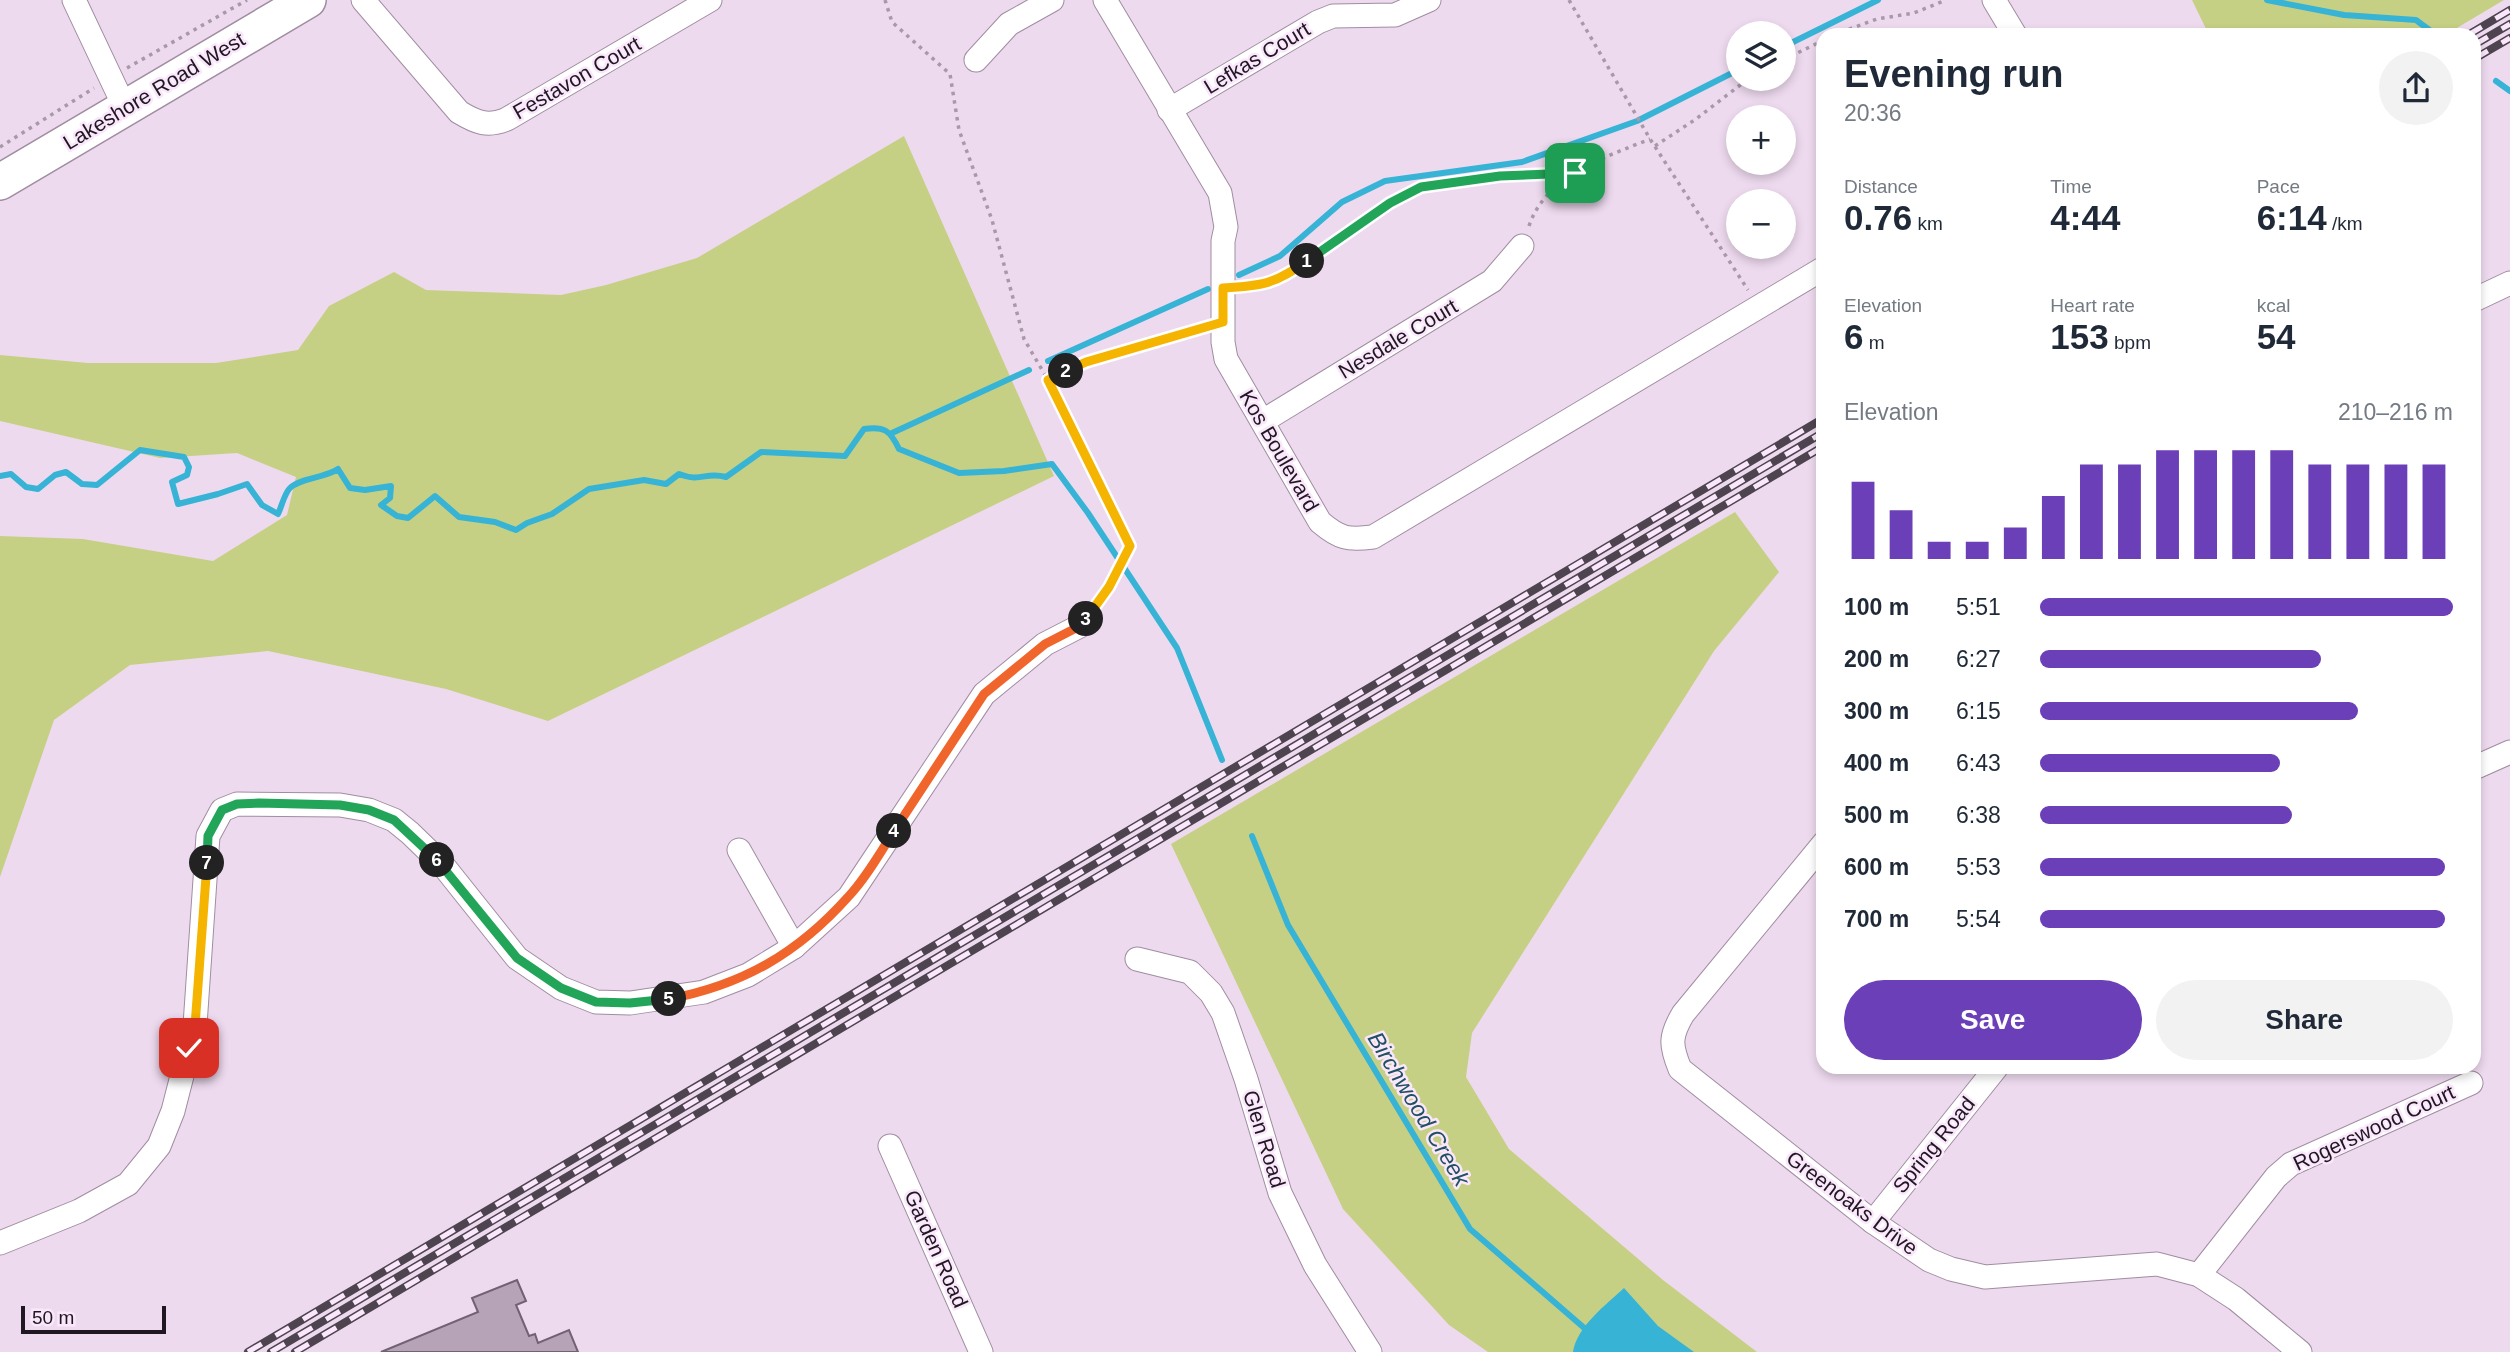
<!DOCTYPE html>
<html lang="en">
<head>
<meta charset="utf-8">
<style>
  body { margin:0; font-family:Helvetica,sans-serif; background:#f2f2f3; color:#1f2937; height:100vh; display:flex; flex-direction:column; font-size:26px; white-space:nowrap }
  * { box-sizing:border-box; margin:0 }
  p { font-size:23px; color:#747a83 }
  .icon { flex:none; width:38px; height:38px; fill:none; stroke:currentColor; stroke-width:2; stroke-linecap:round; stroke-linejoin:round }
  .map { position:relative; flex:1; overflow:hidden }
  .panel { position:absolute; left:1816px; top:28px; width:665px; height:1046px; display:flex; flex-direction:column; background:#fff; border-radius:21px; box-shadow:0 4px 10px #0003 }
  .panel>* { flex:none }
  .buttons { position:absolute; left:1726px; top:21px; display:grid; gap:14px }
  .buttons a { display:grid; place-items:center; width:70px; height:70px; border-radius:50%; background:#fff; box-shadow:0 4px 10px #0003; font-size:35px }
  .scale { position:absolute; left:21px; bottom:18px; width:145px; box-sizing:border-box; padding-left:7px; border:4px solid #1f1820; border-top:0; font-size:19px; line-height:24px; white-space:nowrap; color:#1f1820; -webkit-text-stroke:5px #fbe7fc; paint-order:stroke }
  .pin { position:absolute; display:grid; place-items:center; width:60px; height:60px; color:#fff; margin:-30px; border-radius:14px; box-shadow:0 4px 10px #0006 }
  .km { position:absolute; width:35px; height:35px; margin:-18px; border-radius:50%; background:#222; color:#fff; font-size:19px; line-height:35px; text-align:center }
  .round { display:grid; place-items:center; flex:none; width:74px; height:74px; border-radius:37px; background:#f2f2f3 }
  .head { display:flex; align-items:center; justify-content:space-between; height:119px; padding:0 28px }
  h1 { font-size:38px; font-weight:700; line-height:52px }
  .figures { display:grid; grid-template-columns:repeat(3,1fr); gap:10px; height:119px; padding:7px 28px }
  .figures div { display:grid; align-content:center }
  .figures b { font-size:35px; font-weight:700 }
  .figures small { font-size:19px; font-weight:400 }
  .figures p { font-size:19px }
  .chart { height:196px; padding:14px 28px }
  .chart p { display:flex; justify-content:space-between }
  .chart svg { width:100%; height:126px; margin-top:7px; stroke:#6b3fb7; stroke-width:6 }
  .button { display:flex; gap:14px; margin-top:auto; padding:14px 28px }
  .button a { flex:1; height:80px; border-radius:42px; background:#6b3fb7; color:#fff; font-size:28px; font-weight:700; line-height:80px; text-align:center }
  .button a+a { background:#f2f2f3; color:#1f2937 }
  ul { padding:0 28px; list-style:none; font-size:23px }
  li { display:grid; grid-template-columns:112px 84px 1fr; align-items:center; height:52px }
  li i { height:18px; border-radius:9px; background:#6b3fb7 }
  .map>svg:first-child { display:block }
  .green { fill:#c6d084 }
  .water { fill:#37b3d6 }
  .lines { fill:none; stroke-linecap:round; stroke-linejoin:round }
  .stream { stroke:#37b3d6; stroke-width:6 }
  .building { fill:#b6a3b7; stroke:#726073; stroke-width:2 }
  .street-casing { stroke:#a08da0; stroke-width:25 }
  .primary-casing { stroke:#a08da0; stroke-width:38 }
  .path { stroke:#a899a9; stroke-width:3.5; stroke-dasharray:3.5 5; stroke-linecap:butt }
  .street { stroke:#fff; stroke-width:23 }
  .primary { stroke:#fff; stroke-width:35 }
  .rail-casing { stroke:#4e444f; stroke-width:8 }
  .rail { stroke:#fbe7fc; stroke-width:5; stroke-dasharray:16; stroke-linecap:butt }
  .split-1-casing { stroke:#fff; stroke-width:14 }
  .split-2-casing { stroke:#fff; stroke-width:14 }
  .split-3-casing { stroke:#fff; stroke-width:14 }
  .split-4-casing { stroke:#fff; stroke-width:14 }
  .split-5-casing { stroke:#fff; stroke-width:14 }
  .split-6-casing { stroke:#fff; stroke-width:14 }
  .split-7-casing { stroke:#fff; stroke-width:14 }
  .split-8-casing { stroke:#fff; stroke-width:14 }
  .split-1 { stroke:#22a559; stroke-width:9 }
  .split-2 { stroke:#f5b400; stroke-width:9 }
  .split-3 { stroke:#f5b400; stroke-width:9 }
  .split-4 { stroke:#f0652b; stroke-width:9 }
  .split-5 { stroke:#f0652b; stroke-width:9 }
  .split-6 { stroke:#22a559; stroke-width:9 }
  .split-7 { stroke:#22a559; stroke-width:9 }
  .split-8 { stroke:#f5b400; stroke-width:9 }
  .labels { text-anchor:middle; stroke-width:5; stroke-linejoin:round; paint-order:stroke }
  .street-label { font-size:21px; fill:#1f1820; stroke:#fbe7fc }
  .water-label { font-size:23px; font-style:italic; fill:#205161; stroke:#fbe7fc }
</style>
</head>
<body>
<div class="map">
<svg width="2510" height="1352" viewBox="0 0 2510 1352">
  <rect width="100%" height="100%" fill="#eedaef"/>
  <!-- green -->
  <g class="green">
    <path d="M 2192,0 L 2504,0 L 2445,35 L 2209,35 Z"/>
    <path d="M 904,136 L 1054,476 L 548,721 L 446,689 L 268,651 L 130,665 L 54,720 L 0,877 L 0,536 L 83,539 L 213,561 L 287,515 L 296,477 L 237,453 L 160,458 L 0,421 L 0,355 L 88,363 L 216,363 L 298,350 L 329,306 L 394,272 L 426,290 L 561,295 L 606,285 L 697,258 Z"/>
    <path d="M 1735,512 L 1779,572 L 1714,651 L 1472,1033 L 1466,1077 L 1509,1149 L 1663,1280 L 1757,1352 L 1488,1352 L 1449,1325 L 1343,1209 L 1171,844 Z"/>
  </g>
  <!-- water -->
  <path class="water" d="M 1624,1288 L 1658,1326 L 1694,1352 L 1573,1352 C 1577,1326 1606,1305 1624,1288 Z"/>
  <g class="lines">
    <!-- stream -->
    <g class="stream">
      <path d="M 2267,0 L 2344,15 L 2416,20 L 2436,35"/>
      <path d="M 1783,47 L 1878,0"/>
      <path d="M 2496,81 L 2510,91"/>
      <path d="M 1239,275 L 1280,256 L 1342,202 L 1385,181 L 1522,162 L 1637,121 L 1738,70"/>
      <path d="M 1048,361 L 1208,289"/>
      <path d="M 892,433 L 1029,370"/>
      <path d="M 0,476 L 11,474 L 26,487 L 38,489 L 55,475 L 66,472 L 82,484 L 97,485 L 140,450 L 184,457 L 189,467 L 187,475 L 172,482 L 178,504 L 218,494 L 247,484 L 262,505 L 278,514 C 282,506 284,494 290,488 C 300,478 325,478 338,469 L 350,488 L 365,490 L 391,486 L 390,498 L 381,505 L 397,516 L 408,518 L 435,496 L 459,517 L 495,522 L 516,530 L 527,523 L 552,514 L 589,489 L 644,480 L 666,484 L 679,474 C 702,483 705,471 726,477 L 761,452 L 845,456 L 864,429 C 884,426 890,430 899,449 L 959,473 L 1004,471 L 1052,464 L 1088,513 L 1177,648 L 1222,760"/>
      <path d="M 1252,836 L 1288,925 L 1470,1229 L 1590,1333"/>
    </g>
  </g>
  <!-- building -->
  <path class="building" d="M 517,1280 L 526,1301 L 516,1305 L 529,1336 L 535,1334 L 538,1343 L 569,1330 L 578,1352 L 381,1352 L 478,1312 L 472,1298 Z"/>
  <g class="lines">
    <!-- street casing -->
    <g class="street-casing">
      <g id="street">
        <path d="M 74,0 L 125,108"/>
        <path d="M 363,0 L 459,112 C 477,123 488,127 507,119 L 710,0"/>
        <path d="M 1105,0 L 1220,193 L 1226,227 L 1223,241 L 1223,342 L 1226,359 L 1320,522 C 1340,539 1348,540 1373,537 L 1824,268"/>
        <path d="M 1994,0 L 2015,35"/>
        <path d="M 976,60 L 1009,24 L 1052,0"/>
        <path d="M 1169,110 L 1318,22 L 1333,16 L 1395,15 L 1429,0"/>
        <path d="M 2474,300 L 2510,283"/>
        <path d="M 1263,421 L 1492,281 L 1522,246"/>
        <path d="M 2474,768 L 2510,752"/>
        <path d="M 1824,843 L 1683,1014 C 1670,1036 1670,1045 1680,1069 L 1873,1222 L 1929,1260 L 1951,1269 L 1985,1277 L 2157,1264 L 2199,1275 L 2236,1299 L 2300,1352"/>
        <path d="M 739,850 L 794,947"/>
        <path d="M 1137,959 L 1190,972 L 1211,993 L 1223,1013 L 1246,1079 L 1280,1193 L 1315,1265 L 1370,1352"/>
        <path d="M 890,1146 L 981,1352"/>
        <path d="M 1873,1222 L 1996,1068"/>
        <path d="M 0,1243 L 79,1211 L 128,1184 L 159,1146 L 173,1111 L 195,1025 L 208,836 L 222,810 L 237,804 L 340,805 L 369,810 L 394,820 L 410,833 L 442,864 L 517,958 L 561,988 L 596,1002 L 630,1003 L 704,992 L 748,975 L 794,947 L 849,897 L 984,694 L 1045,644 L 1080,626"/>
        <path d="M 2199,1275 L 2276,1177 L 2291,1164 L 2471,1083"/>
      </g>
    </g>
    <!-- primary casing -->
    <g class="primary-casing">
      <path id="primary" d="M 0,182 L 308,0"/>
    </g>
    <!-- path -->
    <g class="path">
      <path d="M 885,0 L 892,22 L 950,74 L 959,130 L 992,220 L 1024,339 L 1048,380 L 1130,546 L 1109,587 L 1092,610"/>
      <path d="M 1569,0 L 1650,139 L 1748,290"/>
      <path d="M 1833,35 L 1877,19 L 1914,13 L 1946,0"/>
      <path d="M 1783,60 L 1824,40"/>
      <path d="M 127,68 L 247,0"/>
      <path d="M 1655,146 L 1696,119 L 1748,79"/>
      <path d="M 0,147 L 94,88"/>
      <path d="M 1529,226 C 1546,175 1606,157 1650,139"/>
      <path d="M 1243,287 C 1308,284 1359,210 1420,188 C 1431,184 1445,183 1457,182 C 1496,176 1536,175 1575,173"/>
      <path d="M 1048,380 L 1085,362 L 1204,328"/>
    </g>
    <!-- street -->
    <use href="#street" class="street"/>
    <!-- primary -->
    <use href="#primary" class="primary"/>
    <!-- rail casing -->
    <g class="rail-casing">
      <g id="rail">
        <path d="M 2468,35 L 2510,10"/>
        <path d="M 2474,45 L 2510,24"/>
        <path d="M 2474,59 L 2510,38"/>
        <path d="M 248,1352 L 1824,418"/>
        <path d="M 271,1352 L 1824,432"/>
        <path d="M 295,1352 L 1824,446"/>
      </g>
    </g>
    <!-- rail -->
    <use href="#rail" class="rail"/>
  </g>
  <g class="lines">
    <!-- split-1 casing -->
    <g class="split-1-casing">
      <path id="split-1" d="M 1307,261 L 1390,203 L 1421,187 L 1500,176 L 1575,173"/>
    </g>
    <!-- split-2 casing -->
    <g class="split-2-casing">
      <path id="split-2" d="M 1066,371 L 1086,362 L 1223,322 L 1223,288 C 1262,286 1275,284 1307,261"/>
    </g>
    <!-- split-3 casing -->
    <g class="split-3-casing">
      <path id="split-3" d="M 1066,371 L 1048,380 L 1130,546 L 1109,587 L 1086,619"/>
    </g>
    <!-- split-4 casing -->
    <g class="split-4-casing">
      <path id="split-4" d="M 894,831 L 984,694 L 1045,644 L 1080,626 L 1086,619"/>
    </g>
    <!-- split-5 casing -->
    <g class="split-5-casing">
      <path id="split-5" d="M 669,999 C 743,985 798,953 848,897 C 866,878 880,853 894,831"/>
    </g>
    <!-- split-6 casing -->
    <g class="split-6-casing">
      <path id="split-6" d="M 437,860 L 517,958 L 561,988 L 596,1002 L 630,1003 L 669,999"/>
    </g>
    <!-- split-7 casing -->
    <g class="split-7-casing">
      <path id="split-7" d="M 207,863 L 208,836 L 222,810 L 237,804 L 259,803 L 340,805 L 369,810 L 394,820 L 437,860"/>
    </g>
    <!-- split-8 casing -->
    <g class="split-8-casing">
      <path id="split-8" d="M 189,1048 L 195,1026 L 207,863"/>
    </g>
    <!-- split-1 -->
    <use href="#split-1" class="split-1"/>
    <!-- split-2 -->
    <use href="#split-2" class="split-2"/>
    <!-- split-3 -->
    <use href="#split-3" class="split-3"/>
    <!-- split-4 -->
    <use href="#split-4" class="split-4"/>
    <!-- split-5 -->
    <use href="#split-5" class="split-5"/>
    <!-- split-6 -->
    <use href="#split-6" class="split-6"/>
    <!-- split-7 -->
    <use href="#split-7" class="split-7"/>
    <!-- split-8 -->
    <use href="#split-8" class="split-8"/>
  </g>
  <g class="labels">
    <!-- street labels -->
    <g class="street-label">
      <text transform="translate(1257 58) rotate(-31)" y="7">Lefkas Court</text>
      <text transform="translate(577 78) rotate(-30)" y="7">Festavon Court</text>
      <text transform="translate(154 91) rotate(-31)" y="7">Lakeshore Road West</text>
      <text transform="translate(1398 339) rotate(-31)" y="7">Nesdale Court</text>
      <text transform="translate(1279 451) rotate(60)" y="7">Kos Boulevard</text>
      <text transform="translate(2374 1128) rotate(-25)" y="7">Rogerswood Court</text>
      <text transform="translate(1264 1139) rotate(73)" y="7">Glen Road</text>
      <text transform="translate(1934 1145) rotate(-51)" y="7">Spring Road</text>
      <text transform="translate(1852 1203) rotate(37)" y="7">Greenoaks Drive</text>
      <text transform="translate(936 1249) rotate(66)" y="7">Garden Road</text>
    </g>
    <!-- water labels -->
    <g class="water-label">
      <text transform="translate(1419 1109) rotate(59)" y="8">Birchwood Creek</text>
    </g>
  </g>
</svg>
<div class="buttons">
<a><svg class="icon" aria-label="layers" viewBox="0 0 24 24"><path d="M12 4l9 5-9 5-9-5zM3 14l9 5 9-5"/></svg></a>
<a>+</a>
<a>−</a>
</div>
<div class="scale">50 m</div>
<div class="pin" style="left:1575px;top:173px;background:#1e9e55"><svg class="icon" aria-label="arrive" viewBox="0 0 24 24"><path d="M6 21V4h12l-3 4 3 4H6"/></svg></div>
<div class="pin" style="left:189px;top:1048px;background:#d93025"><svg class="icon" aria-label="check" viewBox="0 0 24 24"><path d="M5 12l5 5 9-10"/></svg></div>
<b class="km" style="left:1307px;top:261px">1</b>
<b class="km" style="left:1066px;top:371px">2</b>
<b class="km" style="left:1086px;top:619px">3</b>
<b class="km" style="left:894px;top:831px">4</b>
<b class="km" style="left:669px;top:999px">5</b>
<b class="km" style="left:437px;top:860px">6</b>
<b class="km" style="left:207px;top:863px">7</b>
<section class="panel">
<div class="head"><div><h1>Evening run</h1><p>20:36</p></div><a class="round"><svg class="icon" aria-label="share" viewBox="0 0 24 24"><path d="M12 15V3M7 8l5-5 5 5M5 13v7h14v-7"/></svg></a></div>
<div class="figures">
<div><p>Distance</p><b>0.76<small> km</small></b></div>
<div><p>Time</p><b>4:44</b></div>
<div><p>Pace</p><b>6:14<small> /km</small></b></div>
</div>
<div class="figures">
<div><p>Elevation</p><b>6<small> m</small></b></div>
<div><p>Heart rate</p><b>153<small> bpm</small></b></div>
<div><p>kcal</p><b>54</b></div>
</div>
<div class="chart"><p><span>Elevation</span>210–216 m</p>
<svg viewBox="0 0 160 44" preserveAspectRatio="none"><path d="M5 44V17M15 44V27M25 44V38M35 44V38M45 44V33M55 44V22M65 44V11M75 44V11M85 44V6M95 44V6M105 44V6M115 44V6M125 44V11M135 44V11M145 44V11M155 44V11"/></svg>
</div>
<ul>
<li><b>100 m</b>5:51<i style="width:100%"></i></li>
<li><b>200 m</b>6:27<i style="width:68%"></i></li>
<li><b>300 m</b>6:15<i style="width:77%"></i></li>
<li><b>400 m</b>6:43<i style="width:58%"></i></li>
<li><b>500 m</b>6:38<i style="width:61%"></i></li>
<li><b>600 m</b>5:53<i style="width:98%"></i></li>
<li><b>700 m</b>5:54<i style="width:98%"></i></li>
</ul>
<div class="button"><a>Save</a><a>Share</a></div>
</section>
</div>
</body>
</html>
